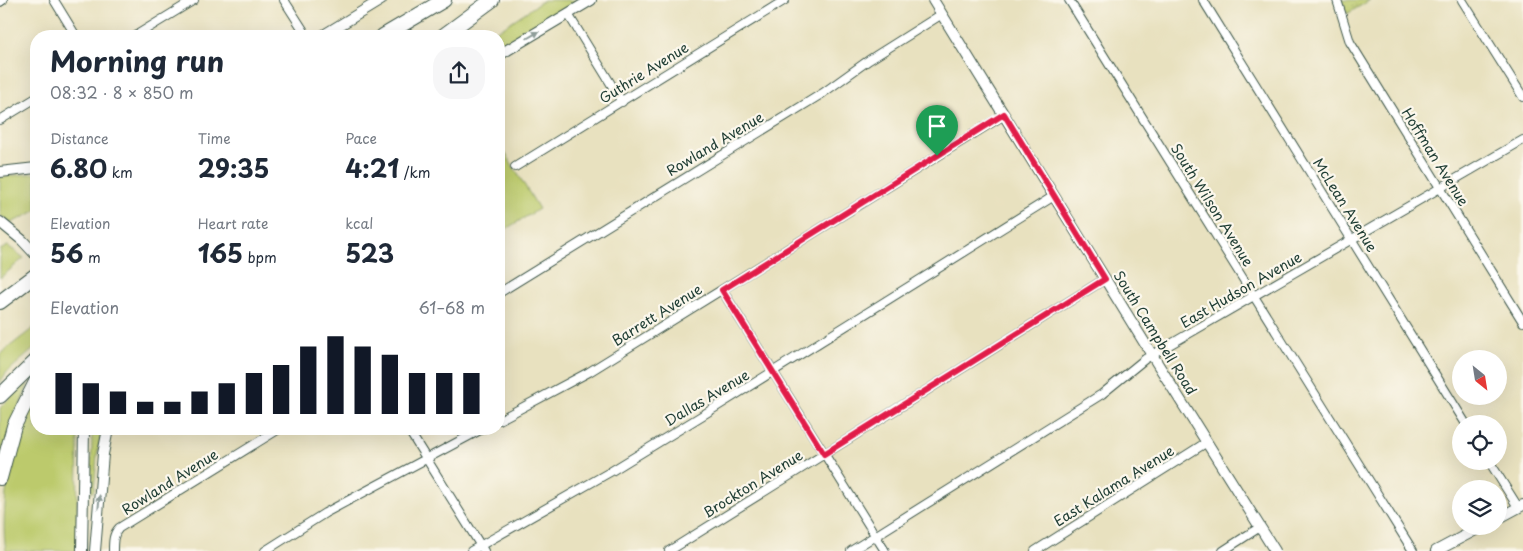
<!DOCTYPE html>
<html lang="en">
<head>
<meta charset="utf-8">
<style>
  body { margin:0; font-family:"Playpen Sans",sans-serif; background:#f6f6f7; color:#1f2937; height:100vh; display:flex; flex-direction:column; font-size:19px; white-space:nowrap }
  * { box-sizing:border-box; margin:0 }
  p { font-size:16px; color:#747a83 }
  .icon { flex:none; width:28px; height:28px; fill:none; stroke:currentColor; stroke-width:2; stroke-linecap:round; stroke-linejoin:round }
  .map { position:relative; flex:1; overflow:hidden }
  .panel { position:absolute; left:30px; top:30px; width:475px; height:405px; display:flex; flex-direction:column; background:#fff; border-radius:20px; box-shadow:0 5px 20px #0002 }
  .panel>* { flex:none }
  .needle { width:32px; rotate:150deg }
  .controls { position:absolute; left:1452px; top:350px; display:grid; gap:10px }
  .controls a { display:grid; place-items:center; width:55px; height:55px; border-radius:50%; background:#fff; box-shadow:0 5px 20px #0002; font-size:25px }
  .pin { position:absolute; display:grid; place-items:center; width:42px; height:42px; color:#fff; margin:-51px -21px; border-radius:50% 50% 50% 0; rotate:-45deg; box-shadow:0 0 5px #0007 }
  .pin .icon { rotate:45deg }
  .round { display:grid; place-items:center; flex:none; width:52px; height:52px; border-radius:20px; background:#f6f6f7 }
  .summary { display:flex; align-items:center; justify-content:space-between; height:85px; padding:0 20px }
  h1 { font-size:28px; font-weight:700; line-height:38px }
  .metrics { display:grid; grid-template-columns:repeat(3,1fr); gap:8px; height:85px; padding:5px 20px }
  .metrics div { display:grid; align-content:center }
  .metrics b { font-size:25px; font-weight:700 }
  .metrics small { font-size:14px; font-weight:400 }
  .metrics p { font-size:14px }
  .chart { height:140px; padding:10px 20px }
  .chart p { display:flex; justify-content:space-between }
  .chart svg { width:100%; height:90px; margin-top:5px; stroke:#111827; stroke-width:6 }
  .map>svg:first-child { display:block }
  .grass { fill:#bcca6c; stroke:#6e8450 }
  .park { fill:url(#park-tufts); stroke:#6e8450 }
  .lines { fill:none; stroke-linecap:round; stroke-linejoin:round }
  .street-casing { stroke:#3d5649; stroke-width:10 }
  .secondary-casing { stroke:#3d5649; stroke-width:12 }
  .highway-casing { stroke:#3d5649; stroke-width:16 }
  .street { stroke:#fff; stroke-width:8 }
  .secondary { stroke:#fff; stroke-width:10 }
  .highway { stroke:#fff; stroke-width:14 }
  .oneway { fill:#8f9e9a }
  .route-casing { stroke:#fff; stroke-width:10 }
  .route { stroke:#e11d48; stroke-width:6 }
  .labels { text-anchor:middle; stroke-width:4.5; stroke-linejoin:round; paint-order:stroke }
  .street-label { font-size:14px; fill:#1f3d34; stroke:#fbf7ec }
</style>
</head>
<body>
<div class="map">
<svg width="1523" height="551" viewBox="0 0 1523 551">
  <defs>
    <pattern id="park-tufts" width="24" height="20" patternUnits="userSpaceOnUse" patternTransform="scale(1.25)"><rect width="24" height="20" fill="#bcca6c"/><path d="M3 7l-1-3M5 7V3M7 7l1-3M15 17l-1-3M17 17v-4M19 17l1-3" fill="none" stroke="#a1ae5e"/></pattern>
  </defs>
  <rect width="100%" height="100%" fill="#fbf7ec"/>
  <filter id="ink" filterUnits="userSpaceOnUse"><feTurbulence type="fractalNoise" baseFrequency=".02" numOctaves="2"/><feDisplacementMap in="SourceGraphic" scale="10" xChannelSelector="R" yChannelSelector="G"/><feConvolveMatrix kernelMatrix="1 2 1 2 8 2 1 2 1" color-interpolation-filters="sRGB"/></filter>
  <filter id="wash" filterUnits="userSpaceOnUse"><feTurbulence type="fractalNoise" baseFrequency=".0096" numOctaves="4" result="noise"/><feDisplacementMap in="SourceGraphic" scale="20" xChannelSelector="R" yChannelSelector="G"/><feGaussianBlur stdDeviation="1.12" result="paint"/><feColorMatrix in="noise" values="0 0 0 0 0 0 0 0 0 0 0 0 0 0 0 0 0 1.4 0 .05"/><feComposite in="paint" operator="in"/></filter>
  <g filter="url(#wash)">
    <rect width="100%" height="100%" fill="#e8e1bf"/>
    <!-- grass -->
    <g class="grass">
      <path d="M 544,0 L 579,0 L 499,48 L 499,36 L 480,36 L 491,30 L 494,33 Z"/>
      <path d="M 499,143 L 539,209 L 499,233 Z"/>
      <path d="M 36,173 L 36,211 L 11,223 L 0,215 L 0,177 Z"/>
      <path d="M 8,246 L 24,258 L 0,278 L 0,250 Z"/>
      <path d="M 36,326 L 36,347 L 6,373 L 0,383 L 0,354 Z"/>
      <path d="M 24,383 L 28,385 L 0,457 L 0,408 Z"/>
      <path d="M 36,403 L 36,429 L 78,429 L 77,551 L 6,551 C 0,517 9,449 25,418 C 28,412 33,409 36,403 Z"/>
      <path d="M 92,429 L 102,429 L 97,455 L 94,491 L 91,493 Z"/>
    </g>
    <!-- park -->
    <path class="park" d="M 1341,0 L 1370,0 L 1347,14 Z"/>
  </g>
  <g filter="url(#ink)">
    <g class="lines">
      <!-- street casing -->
      <g class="street-casing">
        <g id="street">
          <path d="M 54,0 L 76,36"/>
          <path d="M 284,0 L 307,36"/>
          <path d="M 1069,0 L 1413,551"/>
          <path d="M 1203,0 L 1466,424"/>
          <path d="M 1337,0 L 1350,42 L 1523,322"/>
          <path d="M 1462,0 L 1523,97"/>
          <path d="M 0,2 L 3,0"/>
          <path d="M 568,14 L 622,102"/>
          <path d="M 135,36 L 194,0"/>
          <path d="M 0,120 L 36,98"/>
          <path d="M 515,167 L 785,0"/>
          <path d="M 722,290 L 885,551"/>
          <path d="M 499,293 L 823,93 L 869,60 L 942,14"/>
          <path d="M 499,420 L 589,372 L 1004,115"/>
          <path d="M 408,429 L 484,551"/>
          <path d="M 1489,461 L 1518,507"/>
          <path d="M 113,551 C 113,542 113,534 119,528 L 279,429"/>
          <path d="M 265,551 L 325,513 L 482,429"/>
          <path d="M 471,551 L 610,472 L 716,407 L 1054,196"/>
          <path d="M 669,551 L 1105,279"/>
          <path d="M 851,551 L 1102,394 L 1145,359 L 1523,140"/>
          <path d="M 1035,551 L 1207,442"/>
          <path d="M 1223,551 L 1260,527"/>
        </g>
      </g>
      <!-- secondary casing -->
      <g class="secondary-casing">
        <g id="secondary">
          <path d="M 933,0 L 1152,355 L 1275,551"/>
          <path d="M 322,36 L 381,0"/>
          <path d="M 499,55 L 591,0"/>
          <path d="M 0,172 L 36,168"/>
          <path d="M 0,222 L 22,240 L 36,255"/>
          <path d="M 1499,518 L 1523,505"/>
          <path d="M 82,551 L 84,429"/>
          <path d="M 95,551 L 103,454 L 108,429"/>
          <path d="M 1436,551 L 1483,526"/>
        </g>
      </g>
      <!-- highway casing -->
      <g class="highway-casing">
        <g id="highway">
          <path d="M 383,36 L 444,0"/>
          <path d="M 443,36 L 492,0"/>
          <path d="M 0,302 L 36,275"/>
          <path d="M 0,396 L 36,361"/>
          <path d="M 0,478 L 14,426 L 36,382"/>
        </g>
      </g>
      <!-- street -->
      <use href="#street" class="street"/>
      <!-- secondary -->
      <use href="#secondary" class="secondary"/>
      <!-- highway -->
      <use href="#highway" class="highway"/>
    </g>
    <!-- one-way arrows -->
    <defs><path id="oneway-solid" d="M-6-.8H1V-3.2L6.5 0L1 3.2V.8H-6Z" transform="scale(1.25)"/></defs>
    <g class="oneway">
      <use href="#oneway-solid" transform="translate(533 35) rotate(-30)"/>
      <use href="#oneway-solid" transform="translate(99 502) rotate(-85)"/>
    </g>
  </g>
  <g class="lines" filter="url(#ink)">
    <!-- route casing -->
    <g class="route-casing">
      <path id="route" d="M 1004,114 L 1105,279 L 824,454 L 722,290 Z"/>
    </g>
    <!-- route -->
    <use href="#route" class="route"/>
  </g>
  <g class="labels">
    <!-- street labels -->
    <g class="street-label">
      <text transform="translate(644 73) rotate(-32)" y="5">Guthrie Avenue</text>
      <text transform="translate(715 144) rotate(-31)" y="5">Rowland Avenue</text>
      <text transform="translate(1435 157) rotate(58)" y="5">Hoffman Avenue</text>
      <text transform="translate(1212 205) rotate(58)" y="5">South Wilson Avenue</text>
      <text transform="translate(1345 205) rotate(58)" y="5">McLean Avenue</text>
      <text transform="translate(1241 290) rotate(-30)" y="5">East Hudson Avenue</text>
      <text transform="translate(657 315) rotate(-32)" y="5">Barrett Avenue</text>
      <text transform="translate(1155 333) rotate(58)" y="5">South Campbell Road</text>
      <text transform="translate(707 398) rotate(-31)" y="5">Dallas Avenue</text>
      <text transform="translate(170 482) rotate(-32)" y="5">Rowland Avenue</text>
      <text transform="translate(753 484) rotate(-32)" y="5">Brockton Avenue</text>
      <text transform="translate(1114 486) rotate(-32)" y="5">East Kalama Avenue</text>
    </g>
  </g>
</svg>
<div class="controls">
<a><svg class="needle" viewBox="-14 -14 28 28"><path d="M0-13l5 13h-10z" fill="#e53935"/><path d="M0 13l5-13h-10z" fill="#747a83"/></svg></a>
<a><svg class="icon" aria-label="locate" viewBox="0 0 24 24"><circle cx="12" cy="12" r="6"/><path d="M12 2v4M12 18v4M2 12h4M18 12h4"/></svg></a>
<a><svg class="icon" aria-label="layers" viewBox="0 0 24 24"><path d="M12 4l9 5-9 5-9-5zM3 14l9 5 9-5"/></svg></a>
</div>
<div class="pin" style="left:937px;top:156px;background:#1e9e55"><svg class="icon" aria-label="arrive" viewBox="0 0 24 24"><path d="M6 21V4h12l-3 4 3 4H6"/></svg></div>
<section class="panel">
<div class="summary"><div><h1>Morning run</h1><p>08:32 · 8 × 850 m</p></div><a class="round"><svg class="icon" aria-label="share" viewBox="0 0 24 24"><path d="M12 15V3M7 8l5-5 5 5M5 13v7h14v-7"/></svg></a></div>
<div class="metrics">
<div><p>Distance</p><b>6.80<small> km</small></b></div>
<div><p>Time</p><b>29:35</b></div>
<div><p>Pace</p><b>4:21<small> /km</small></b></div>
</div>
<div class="metrics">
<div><p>Elevation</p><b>56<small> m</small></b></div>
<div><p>Heart rate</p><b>165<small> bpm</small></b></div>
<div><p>kcal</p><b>523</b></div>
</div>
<div class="chart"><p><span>Elevation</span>61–68 m</p>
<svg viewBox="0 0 160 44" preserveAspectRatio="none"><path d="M5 44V24M15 44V29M25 44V33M35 44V38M45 44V38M55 44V33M65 44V29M75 44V24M85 44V20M95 44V11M105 44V6M115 44V11M125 44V15M135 44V24M145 44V24M155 44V24"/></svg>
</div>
</section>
</div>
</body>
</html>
